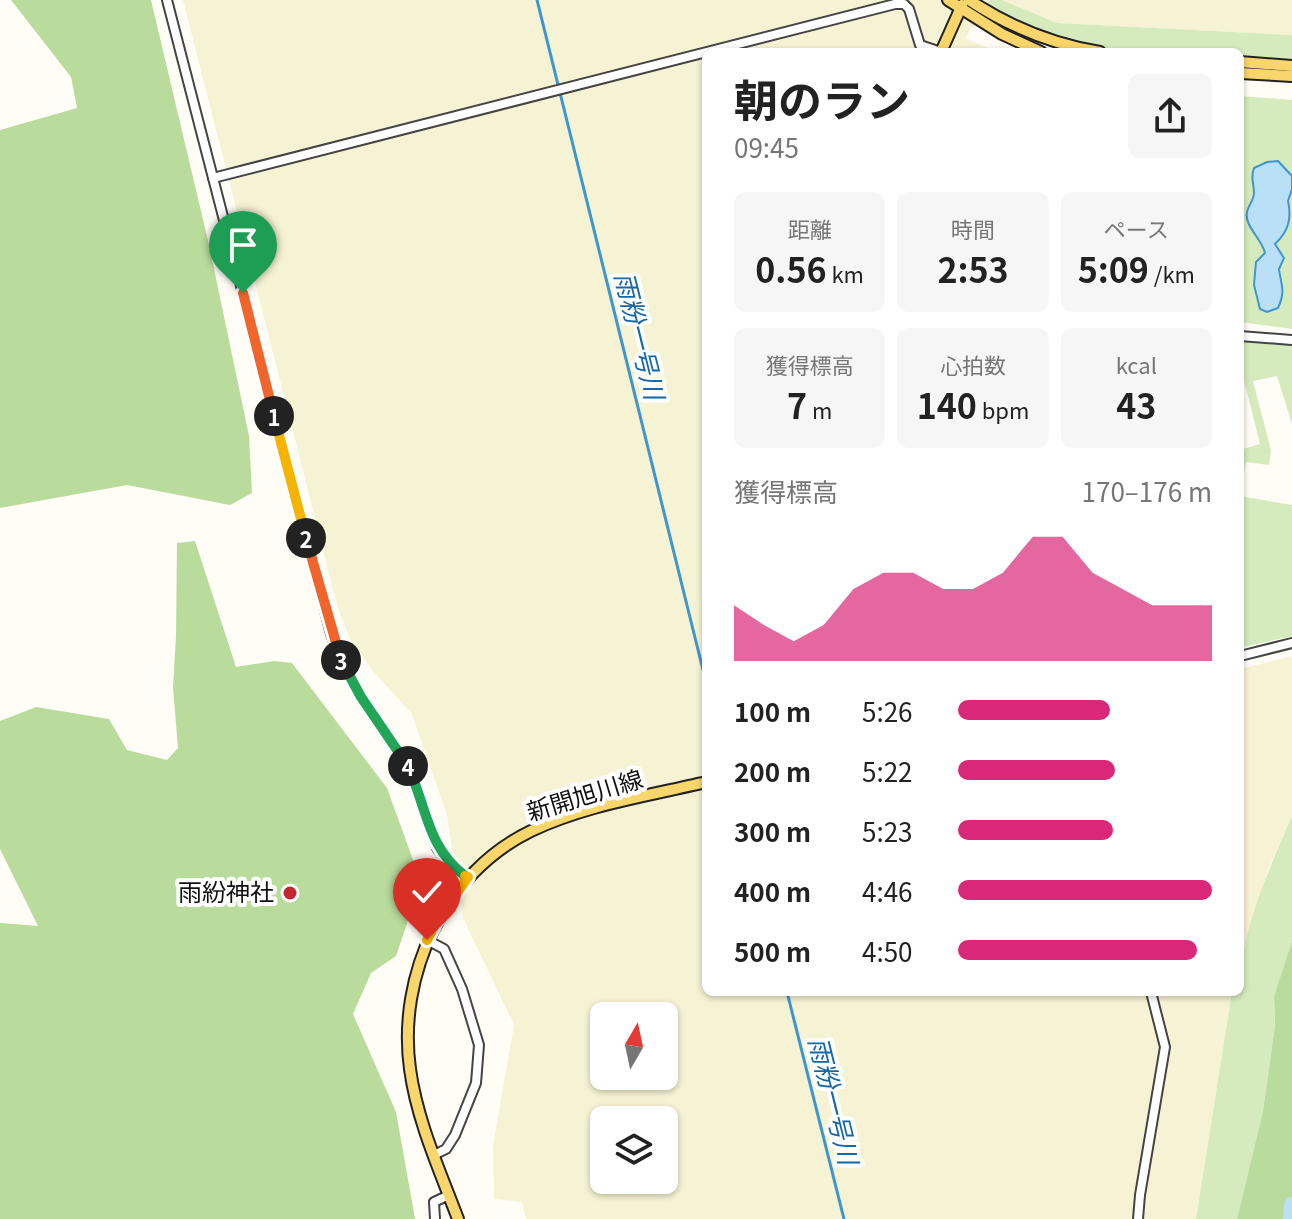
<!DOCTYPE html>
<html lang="ja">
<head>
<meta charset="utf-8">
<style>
  body { margin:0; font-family:Georgia,"Noto Sans JP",serif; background:#f6f6f6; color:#222; height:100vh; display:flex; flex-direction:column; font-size:30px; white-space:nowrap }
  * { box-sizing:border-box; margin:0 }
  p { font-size:26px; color:#767676 }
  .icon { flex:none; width:44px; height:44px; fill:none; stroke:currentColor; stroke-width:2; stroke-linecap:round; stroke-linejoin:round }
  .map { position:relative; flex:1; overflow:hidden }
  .drawer { position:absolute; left:702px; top:48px; width:542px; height:948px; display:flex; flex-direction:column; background:#fff; border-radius:12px; box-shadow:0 2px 6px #0004 }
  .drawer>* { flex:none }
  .needle { width:52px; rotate:9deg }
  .buttons { position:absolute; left:590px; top:1002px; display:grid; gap:16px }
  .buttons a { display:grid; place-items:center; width:88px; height:88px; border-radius:12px; background:#fff; box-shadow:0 2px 6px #0004; font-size:40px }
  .pin { position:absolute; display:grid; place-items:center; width:68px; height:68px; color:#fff; margin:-82px -34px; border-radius:50% 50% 50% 0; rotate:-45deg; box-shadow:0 0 8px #0007 }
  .pin .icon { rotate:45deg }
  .km { position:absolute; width:40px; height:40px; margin:-20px; border-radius:50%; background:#222; color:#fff; font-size:22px; line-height:40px; text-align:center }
  .round { display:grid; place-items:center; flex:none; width:84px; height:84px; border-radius:12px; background:#f6f6f6 }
  .headline { display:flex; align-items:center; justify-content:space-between; height:136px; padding:0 32px }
  h1 { font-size:44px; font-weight:700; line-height:60px }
  .stats { display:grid; grid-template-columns:repeat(3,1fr); gap:12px; height:136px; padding:8px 32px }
  .stats div { display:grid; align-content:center; border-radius:12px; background:#f6f6f6; text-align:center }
  .stats b { font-size:34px; font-weight:700 }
  .stats small { font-size:22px; font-weight:400 }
  .stats p { font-size:22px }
  .chart { height:224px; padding:16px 32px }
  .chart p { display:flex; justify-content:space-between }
  .chart svg { width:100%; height:144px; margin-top:8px; fill:#db2777; opacity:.7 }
  ul { padding:0 32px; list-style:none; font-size:26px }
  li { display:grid; grid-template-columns:128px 96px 1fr; align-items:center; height:60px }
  li i { height:20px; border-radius:10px; background:#db2777 }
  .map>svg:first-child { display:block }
  .farmland { fill:#f6f3d4; fill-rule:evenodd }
  .green { fill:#d5ebbd }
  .forest { fill:#b9dc9c }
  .water { fill:#b9e0f7; stroke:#3f96cf; stroke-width:2 }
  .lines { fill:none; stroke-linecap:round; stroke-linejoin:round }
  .stream { stroke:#3f96cf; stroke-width:3 }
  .river { stroke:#b9e0f7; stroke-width:16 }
  .minor-casing { stroke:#444; stroke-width:12 }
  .major-casing { stroke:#222; stroke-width:14 }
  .minor { stroke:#fff; stroke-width:8 }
  .major { stroke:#f9d66b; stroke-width:10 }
  .split-1-casing { stroke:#fff; stroke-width:16 }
  .split-2-casing { stroke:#fff; stroke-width:16 }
  .split-3-casing { stroke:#fff; stroke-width:16 }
  .split-4-casing { stroke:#fff; stroke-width:16 }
  .split-5-casing { stroke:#fff; stroke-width:16 }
  .split-6-casing { stroke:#fff; stroke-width:16 }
  .split-1 { stroke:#f0652b; stroke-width:10 }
  .split-2 { stroke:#f5b400; stroke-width:10 }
  .split-3 { stroke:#f0652b; stroke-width:10 }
  .split-4 { stroke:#22a559; stroke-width:10 }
  .split-5 { stroke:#22a559; stroke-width:10 }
  .split-6 { stroke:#f5b400; stroke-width:10 }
  .poi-dot { fill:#c4262e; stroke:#fff; stroke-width:3 }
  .labels { text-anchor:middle; stroke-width:8; stroke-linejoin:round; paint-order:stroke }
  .street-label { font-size:24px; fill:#111; stroke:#fff }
  .poi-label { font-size:24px; fill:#111; stroke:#fff; text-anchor:end }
  .water-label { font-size:26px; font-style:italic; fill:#1768a6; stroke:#fff }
</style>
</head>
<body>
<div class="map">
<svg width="1292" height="1219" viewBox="0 0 1292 1219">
  <rect width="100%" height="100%" fill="#fffdf5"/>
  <!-- farmland -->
  <g class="farmland">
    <path d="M 183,0 L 990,0 L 965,38 L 997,52 L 706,52 L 706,992 L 1232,992 L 1196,1219 L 526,1219 L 522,1202 L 494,1199 L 493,1146 L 514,1025 L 463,918 L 447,815 L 412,714 L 373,671 L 350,639 L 338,608 ZM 604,1016 L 664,1016 L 664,1076 L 604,1076 ZM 604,1120 L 664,1120 L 664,1180 L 604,1180 Z"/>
    <path d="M 1002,0 L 1292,0 L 1292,35 L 1057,23 Z"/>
    <path d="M 1292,656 L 1292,816 L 1267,872 L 1240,965 L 1240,669 Z"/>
  </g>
  <!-- green -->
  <g class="green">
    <path d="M 990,0 L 1002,0 L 1057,23 L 1292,35 L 1292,60 L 1240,57 L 1240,52 C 1182,52 1116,57 1060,39 C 1034,31 1010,19 987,5 Z"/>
    <path d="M 1240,96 L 1292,100 L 1292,329 L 1240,322 Z"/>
    <path d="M 1240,338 L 1292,342 L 1292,424 L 1277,376 L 1253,381 L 1271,450 L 1269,465 L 1246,462 L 1240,496 L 1292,505 L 1292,636 L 1240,648 L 1240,450 L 1260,444 L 1240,364 Z"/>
    <path d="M 1292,816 L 1292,941 L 1274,996 L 1275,1025 L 1263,1111 L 1237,1219 L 1196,1219 L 1232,992 L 1240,992 C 1240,932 1268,871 1292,816 Z"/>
  </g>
  <!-- forest -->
  <g class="forest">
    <path d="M 11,0 L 151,0 L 209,245 L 249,436 L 252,493 L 230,505 L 127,485 L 0,508 L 0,130 L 77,108 L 71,77 Z"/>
    <path d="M 195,541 L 236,667 L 274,661 L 292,663 L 387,788 L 421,882 L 396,956 L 371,973 L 353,1014 L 396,1112 L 415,1219 L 0,1219 L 0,923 L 38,926 L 0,849 L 0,721 L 36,707 L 109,719 L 127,750 L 167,760 L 178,748 L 173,688 L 176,636 L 177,543 Z"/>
    <path d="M 1292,941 L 1292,1219 L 1237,1219 L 1263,1111 L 1275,1025 L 1274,996 Z"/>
  </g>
  <!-- water -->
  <path class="water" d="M 1278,161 L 1292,176 L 1292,189 L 1288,201 C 1292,219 1288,232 1275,244 L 1284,258 L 1279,269 C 1281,285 1286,291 1278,308 L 1267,312 L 1260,309 L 1254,285 L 1256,262 L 1265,253 C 1262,239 1244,226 1247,212 C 1248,206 1254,200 1254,193 C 1254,183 1250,178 1254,168 L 1267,162 Z"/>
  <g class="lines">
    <!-- stream -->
    <g class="stream">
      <path d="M 537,0 L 706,682"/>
      <path d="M 787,992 L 844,1219"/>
    </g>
    <!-- river -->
    <path class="river" d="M 1291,1219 L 1292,1205"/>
    <!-- minor casing -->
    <g class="minor-casing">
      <g id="minor">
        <path d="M 167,0 L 331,634 L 343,667 L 404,759 L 437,848 L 450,865 L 468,877"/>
        <path d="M 213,178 L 895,4 L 904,4 L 909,9 L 920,45 L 941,52"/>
        <path d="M 1240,336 L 1292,340"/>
        <path d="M 1240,656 L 1292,643"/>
        <path d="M 427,940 L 444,949 L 462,989 L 479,1045 L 476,1083 L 455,1135 L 446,1149 L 434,1155"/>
        <path d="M 435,1219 L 434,1202 L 449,1195"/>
        <path d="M 1138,1219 L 1140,1195 L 1165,1047 L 1151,992"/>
      </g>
    </g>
    <!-- major casing -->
    <g class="major-casing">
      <g id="major">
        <path d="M 948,0 L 1002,34 L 1041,52"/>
        <path d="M 969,0 C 1010,27 1051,44 1100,52"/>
        <path d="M 941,52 L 962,5"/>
        <path d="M 1240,62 L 1292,66"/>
        <path d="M 1240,73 L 1292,76"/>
        <path d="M 458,1219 C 440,1171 417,1121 410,1069 C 397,975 444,873 531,831 C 585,805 648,796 706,782"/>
      </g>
    </g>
    <!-- minor -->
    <use href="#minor" class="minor"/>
    <!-- major -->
    <use href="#major" class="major"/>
  </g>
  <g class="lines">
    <!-- split-1 casing -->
    <g class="split-1-casing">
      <path id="split-1" d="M 243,293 L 274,416"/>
    </g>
    <!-- split-2 casing -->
    <g class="split-2-casing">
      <path id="split-2" d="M 274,416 L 306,538"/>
    </g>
    <!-- split-3 casing -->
    <g class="split-3-casing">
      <path id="split-3" d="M 306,538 L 341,660"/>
    </g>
    <!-- split-4 casing -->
    <g class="split-4-casing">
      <path id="split-4" d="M 341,660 L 361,697 L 408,766"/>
    </g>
    <!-- split-5 casing -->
    <g class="split-5-casing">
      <path id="split-5" d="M 408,766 C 427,808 427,847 465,876"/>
    </g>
    <!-- split-6 casing -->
    <g class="split-6-casing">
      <path id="split-6" d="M 427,940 L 436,922 L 468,877 L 465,876"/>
    </g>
    <!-- split-1 -->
    <use href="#split-1" class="split-1"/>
    <!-- split-2 -->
    <use href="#split-2" class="split-2"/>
    <!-- split-3 -->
    <use href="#split-3" class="split-3"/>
    <!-- split-4 -->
    <use href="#split-4" class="split-4"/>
    <!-- split-5 -->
    <use href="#split-5" class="split-5"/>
    <!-- split-6 -->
    <use href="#split-6" class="split-6"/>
  </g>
  <!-- markers -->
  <circle class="poi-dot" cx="290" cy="893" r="8"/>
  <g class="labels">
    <!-- street labels -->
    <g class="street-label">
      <text transform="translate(585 796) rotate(-17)" y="8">新開旭川線</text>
    </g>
    <!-- poi labels -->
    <g class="poi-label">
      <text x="274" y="901">雨紛神社</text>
    </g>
    <!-- water labels -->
    <g class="water-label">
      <text transform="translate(639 336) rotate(76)" y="9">雨粉一号川</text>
      <text transform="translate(833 1101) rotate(76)" y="9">雨粉一号川</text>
    </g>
  </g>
</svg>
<div class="buttons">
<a><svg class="needle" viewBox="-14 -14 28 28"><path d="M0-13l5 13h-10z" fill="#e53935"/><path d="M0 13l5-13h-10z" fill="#767676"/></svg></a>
<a><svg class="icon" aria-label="layers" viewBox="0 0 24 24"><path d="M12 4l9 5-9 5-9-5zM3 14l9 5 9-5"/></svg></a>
</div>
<div class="pin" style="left:243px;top:293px;background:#1e9e55"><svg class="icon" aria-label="arrive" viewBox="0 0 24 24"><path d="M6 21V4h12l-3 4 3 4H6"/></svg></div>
<div class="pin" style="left:427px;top:940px;background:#d93025"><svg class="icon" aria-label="check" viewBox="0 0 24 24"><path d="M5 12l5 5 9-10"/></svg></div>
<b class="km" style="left:274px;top:416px">1</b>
<b class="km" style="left:306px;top:538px">2</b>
<b class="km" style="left:341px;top:660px">3</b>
<b class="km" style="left:408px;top:766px">4</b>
<section class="drawer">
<div class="headline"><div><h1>朝のラン</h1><p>09:45</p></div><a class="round"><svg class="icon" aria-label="share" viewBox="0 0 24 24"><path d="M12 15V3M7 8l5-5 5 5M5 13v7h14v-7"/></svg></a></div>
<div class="stats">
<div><p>距離</p><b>0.56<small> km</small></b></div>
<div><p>時間</p><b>2:53</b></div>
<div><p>ペース</p><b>5:09<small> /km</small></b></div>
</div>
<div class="stats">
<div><p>獲得標高</p><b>7<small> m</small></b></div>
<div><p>心拍数</p><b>140<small> bpm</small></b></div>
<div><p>kcal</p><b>43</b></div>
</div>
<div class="chart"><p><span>獲得標高</span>170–176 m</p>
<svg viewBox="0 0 160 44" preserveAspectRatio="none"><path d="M0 44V27L10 33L20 38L30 33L40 22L50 17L60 17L70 22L80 22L90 17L100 6L110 6L120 17L130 22L140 27L150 27L160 27V44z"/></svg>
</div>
<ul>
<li><b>100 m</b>5:26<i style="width:60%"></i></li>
<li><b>200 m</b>5:22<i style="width:62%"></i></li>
<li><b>300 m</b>5:23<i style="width:61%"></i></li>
<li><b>400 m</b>4:46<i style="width:100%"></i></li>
<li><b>500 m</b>4:50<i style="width:94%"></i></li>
</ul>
</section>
</div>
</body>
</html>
